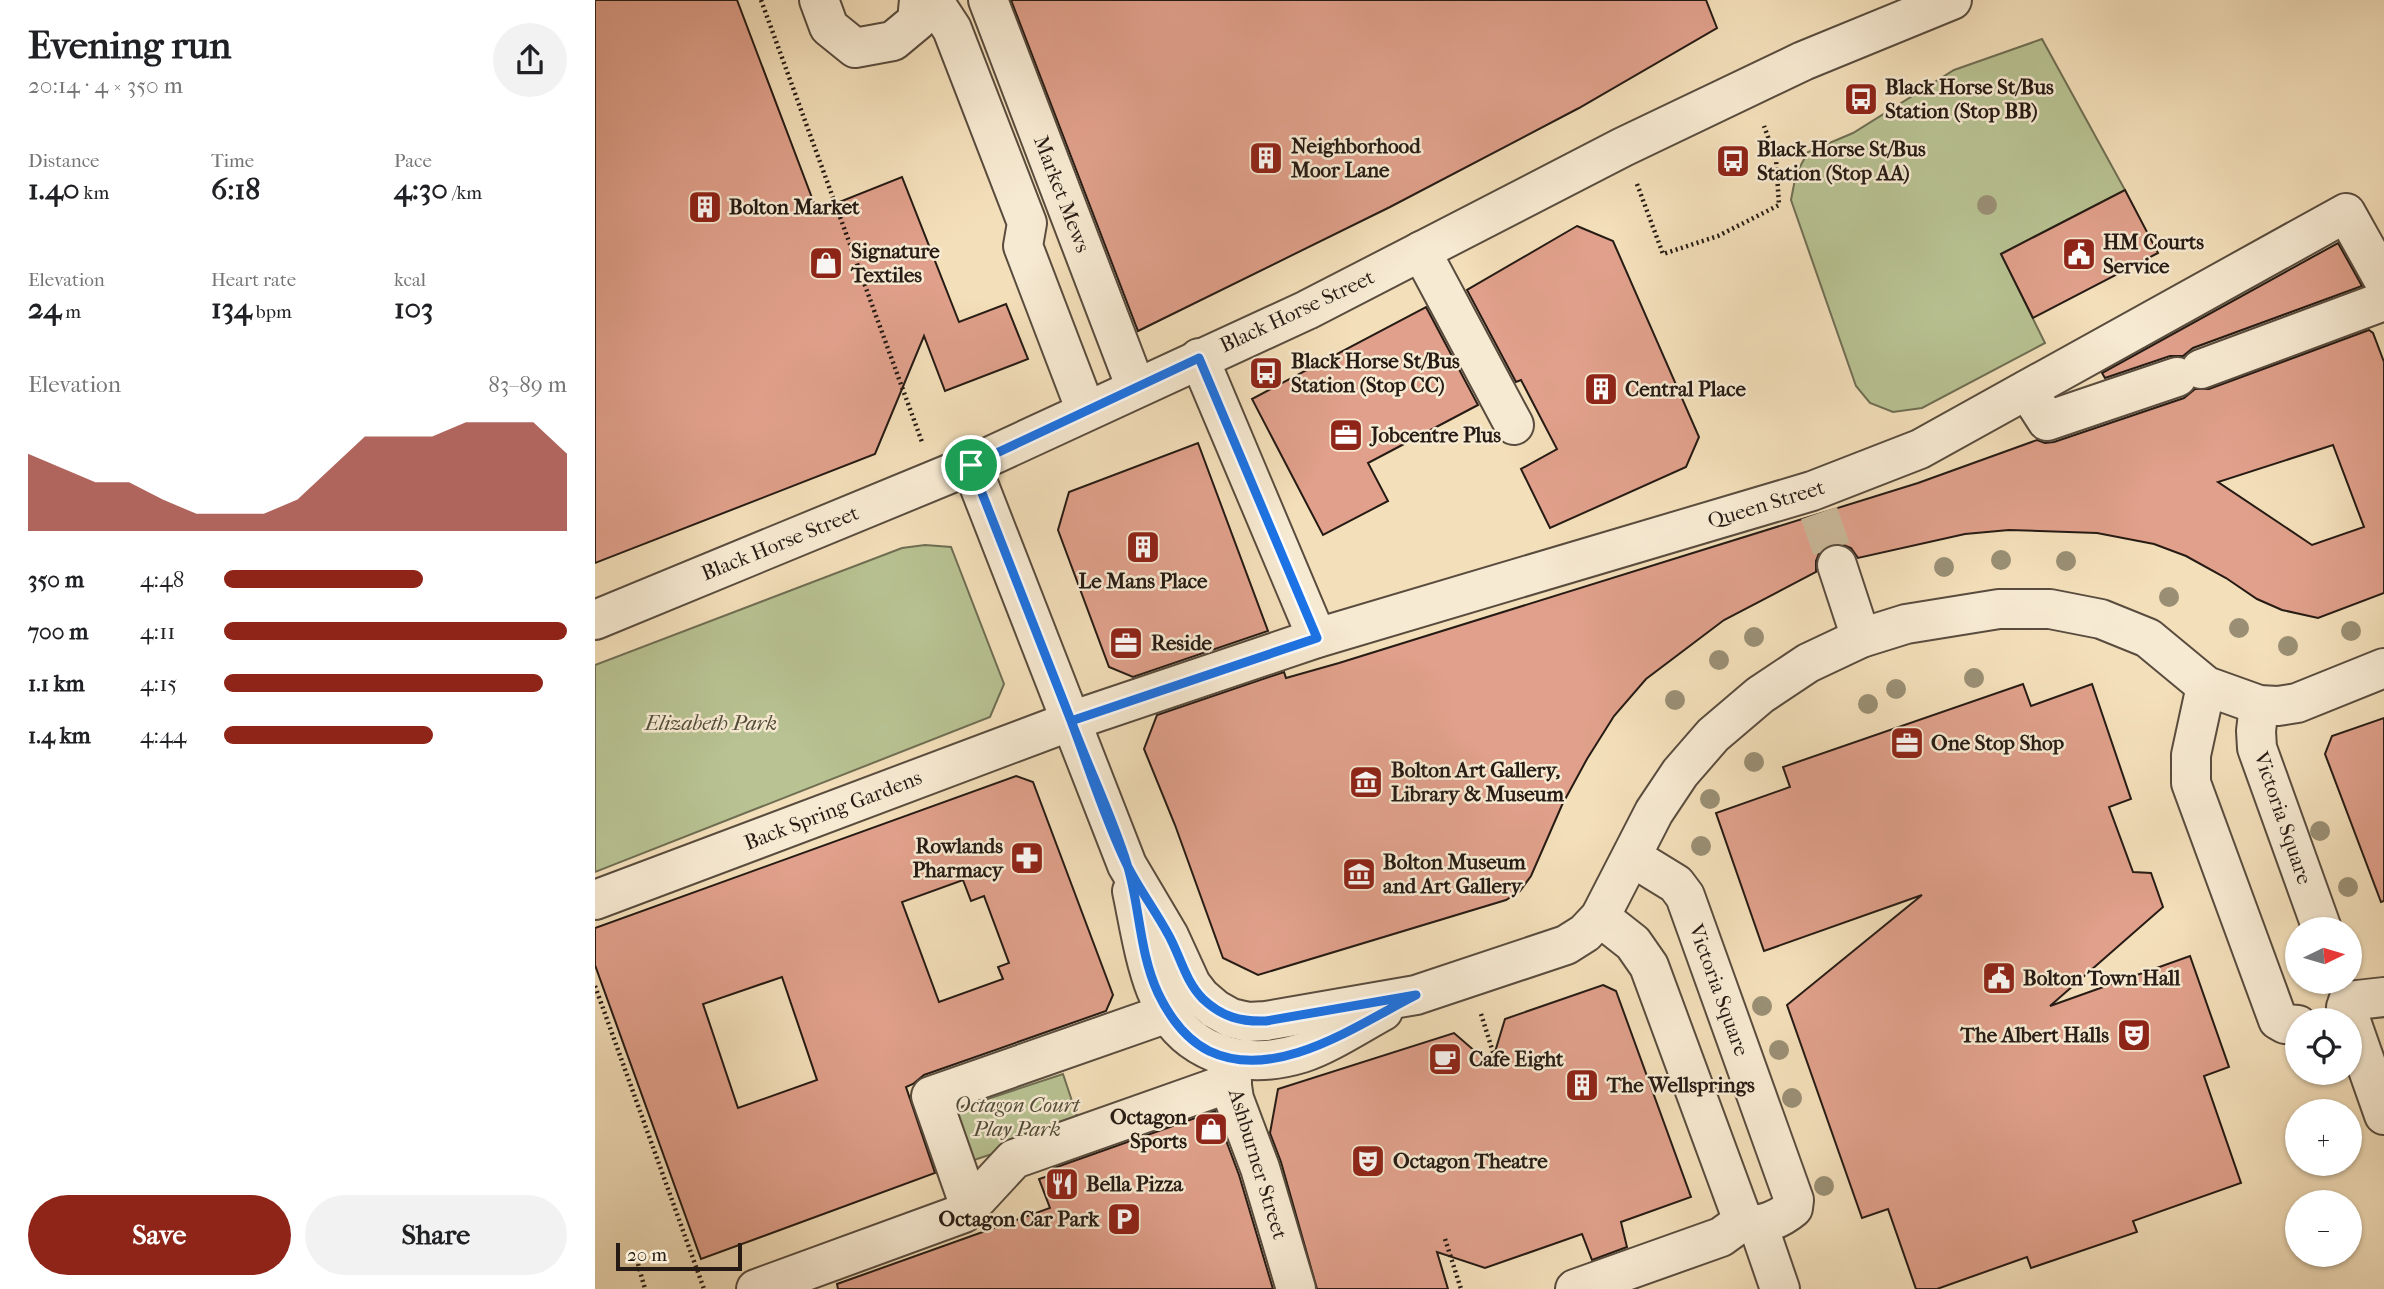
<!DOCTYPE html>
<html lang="en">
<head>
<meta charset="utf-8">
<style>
  body { margin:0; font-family:"IM FELL French Canon",serif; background:#f2f2f2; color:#202124; height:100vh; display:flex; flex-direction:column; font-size:26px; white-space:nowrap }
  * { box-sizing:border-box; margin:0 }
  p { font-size:23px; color:#757577 }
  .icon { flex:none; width:38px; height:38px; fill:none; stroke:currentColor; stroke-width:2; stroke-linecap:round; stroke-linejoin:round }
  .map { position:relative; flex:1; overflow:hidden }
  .sheet { display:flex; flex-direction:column; background:#fff; width:595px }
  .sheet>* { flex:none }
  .needle { width:46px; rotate:85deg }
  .buttons { position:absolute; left:1690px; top:917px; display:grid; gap:14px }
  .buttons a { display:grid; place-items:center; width:77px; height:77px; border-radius:50%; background:#fff; box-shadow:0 2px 5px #0004; font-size:35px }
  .scale { position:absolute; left:21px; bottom:18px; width:126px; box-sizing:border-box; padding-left:7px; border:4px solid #261b14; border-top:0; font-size:19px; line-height:24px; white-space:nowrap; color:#261b14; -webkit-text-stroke:5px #f7ead2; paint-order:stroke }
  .pin { position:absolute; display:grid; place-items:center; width:60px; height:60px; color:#fff; margin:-30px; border:4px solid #fff; border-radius:50%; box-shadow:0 2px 7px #0007 }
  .round { display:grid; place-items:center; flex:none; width:74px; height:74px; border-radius:37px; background:#f2f2f2 }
  .summary { display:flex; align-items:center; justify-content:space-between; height:119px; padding:0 28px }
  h1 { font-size:38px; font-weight:700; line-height:52px }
  .figures { display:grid; grid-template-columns:repeat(3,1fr); gap:10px; height:119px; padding:7px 28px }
  .figures div { display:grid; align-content:center }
  .figures b { font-size:30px; font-weight:700 }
  .figures small { font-size:19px; font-weight:400 }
  .figures p { font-size:19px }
  .chart { height:196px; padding:14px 28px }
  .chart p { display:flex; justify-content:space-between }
  .chart svg { width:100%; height:126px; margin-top:7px; fill:#8f2418; opacity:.7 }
  .primary-button { display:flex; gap:14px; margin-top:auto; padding:14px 28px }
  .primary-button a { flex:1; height:80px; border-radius:42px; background:#8f2418; color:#fff; font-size:28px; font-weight:700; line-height:80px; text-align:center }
  .primary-button a+a { background:#f2f2f2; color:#202124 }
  ul { padding:0 28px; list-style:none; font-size:23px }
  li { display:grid; grid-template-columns:112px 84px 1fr; align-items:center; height:52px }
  li i { height:18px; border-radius:9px; background:#8f2418 }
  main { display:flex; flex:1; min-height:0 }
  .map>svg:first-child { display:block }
  .green { fill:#b8c292; stroke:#6f6e53; stroke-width:2 }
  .building { fill:#e0a08b; stroke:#261b14; stroke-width:2; fill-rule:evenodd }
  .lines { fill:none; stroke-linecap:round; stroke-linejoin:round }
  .minor-tunnel { stroke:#cab899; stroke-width:38; stroke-dasharray:38 19; stroke-linecap:butt }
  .minor-casing { stroke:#594c3e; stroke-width:42 }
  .path { stroke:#261b14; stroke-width:4.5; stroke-dasharray:2 3.5; stroke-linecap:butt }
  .minor { stroke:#f7ead2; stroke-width:38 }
  .tree { fill:#9a8f74 }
  .route-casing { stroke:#fff; stroke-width:14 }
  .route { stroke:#1a73e8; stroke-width:9 }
  .labels { text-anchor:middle; stroke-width:5; stroke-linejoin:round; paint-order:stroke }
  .poi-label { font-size:21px; font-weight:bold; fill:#261b14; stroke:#f7ead2; text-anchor:start }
  .street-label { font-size:21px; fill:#261b14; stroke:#f7ead2 }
  .park-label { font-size:21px; font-style:italic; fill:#524d3a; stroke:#f7ead2 }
</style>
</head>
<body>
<main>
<section class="sheet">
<div class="summary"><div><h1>Evening run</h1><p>20:14 · 4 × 350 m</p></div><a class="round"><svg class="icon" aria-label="share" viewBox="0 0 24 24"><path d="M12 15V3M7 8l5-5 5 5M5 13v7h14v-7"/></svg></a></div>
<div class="figures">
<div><p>Distance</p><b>1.40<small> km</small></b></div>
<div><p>Time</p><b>6:18</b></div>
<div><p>Pace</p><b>4:30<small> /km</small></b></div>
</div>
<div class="figures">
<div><p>Elevation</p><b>24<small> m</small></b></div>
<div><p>Heart rate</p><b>134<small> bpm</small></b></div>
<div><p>kcal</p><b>103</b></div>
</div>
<div class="chart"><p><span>Elevation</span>83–89 m</p>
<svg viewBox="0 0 160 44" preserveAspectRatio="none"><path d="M0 44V17L10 22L20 27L30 27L40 33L50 38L60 38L70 38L80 33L90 22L100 11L110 11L120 11L130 6L140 6L150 6L160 17V44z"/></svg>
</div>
<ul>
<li><b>350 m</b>4:48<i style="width:58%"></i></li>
<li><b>700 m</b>4:11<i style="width:100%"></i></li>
<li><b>1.1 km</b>4:15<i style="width:93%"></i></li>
<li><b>1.4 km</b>4:44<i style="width:61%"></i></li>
</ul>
<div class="primary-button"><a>Save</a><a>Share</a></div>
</section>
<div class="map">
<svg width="1789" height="1289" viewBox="0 0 1789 1289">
  <rect width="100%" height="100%" fill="#f3dfba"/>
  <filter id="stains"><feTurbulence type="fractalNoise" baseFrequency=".00286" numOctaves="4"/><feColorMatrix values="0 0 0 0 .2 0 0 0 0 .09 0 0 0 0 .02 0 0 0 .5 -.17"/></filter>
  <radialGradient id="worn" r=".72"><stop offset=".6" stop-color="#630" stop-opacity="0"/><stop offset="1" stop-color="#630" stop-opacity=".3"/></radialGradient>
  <!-- green -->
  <g class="green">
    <path d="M 1447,39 L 1530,190 L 1406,254 L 1450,343 L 1327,408 L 1298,412 L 1275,403 L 1261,386 L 1196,200 L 1201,174 L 1213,152 L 1258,133 L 1359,70 Z"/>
    <path d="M 330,545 L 356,547 L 409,684 L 395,717 L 0,872 L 0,665 L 307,548 Z"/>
    <path d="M 468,1074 L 485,1125 L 376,1161 L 359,1110 Z"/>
  </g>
  <!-- building -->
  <g class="building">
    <path d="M 0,0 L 142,0 L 222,211 L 307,177 L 364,322 L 411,304 L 433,359 L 350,391 L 329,336 L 280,454 L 0,563 Z"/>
    <path d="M 416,0 L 1111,0 L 1122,28 L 984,108 L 795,207 L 543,331 Z"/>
    <path d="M 1530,190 L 1563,253 L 1438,318 L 1406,254 Z"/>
    <path d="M 982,226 L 1018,241 L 1104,437 L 1091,467 L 955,528 L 926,469 L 962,449 L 926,380 L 921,382 L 872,290 Z"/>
    <path d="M 1743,243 L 1767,286 L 1598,348 L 1588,356 L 1575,356 L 1510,378 L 1507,373 Z"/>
    <path d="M 831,307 L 883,405 L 773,463 L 793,501 L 728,535 L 657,399 Z"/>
    <path d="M 1774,330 L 1778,333 L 1789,362 L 1789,593 L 1723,618 L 1687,610 L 1662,599 L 1631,578 L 1591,556 L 1559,544 L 1502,533 L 1414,530 L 1370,534 L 1263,558 L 1256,548 L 1246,544 L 1236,544 L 1225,551 L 1221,561 L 1221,572 L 1129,620 L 1051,679 L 1019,716 L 992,759 L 967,805 L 936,876 L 925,891 L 911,900 L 663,975 L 628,958 L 580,825 L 549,749 L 562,715 L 689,672 L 691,678 L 744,663 L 1323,483 L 1442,440 L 1450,443 L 1459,442 L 1589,398 L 1600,389 L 1614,389 ZM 1738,445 L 1769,527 L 1717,545 L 1623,482 Z"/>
    <path d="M 603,443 L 673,631 L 538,677 L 514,667 L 463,530 L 474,492 Z"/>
    <path d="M 1428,684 L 1436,706 L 1497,684 L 1536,799 L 1514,807 L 1538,872 L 1556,873 L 1568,907 L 1455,1006 L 1595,956 L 1634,1067 L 1609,1076 L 1646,1183 L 1538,1221 L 1542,1232 L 1436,1268 L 1432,1257 L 1342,1289 L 1321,1289 L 1293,1209 L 1267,1218 L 1192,1005 L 1327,895 L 1169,951 L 1121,813 L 1195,787 L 1188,767 Z"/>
    <path d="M 1789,718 L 1789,901 L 1786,902 L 1730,754 L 1737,736 Z"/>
    <path d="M 421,776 L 438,782 L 518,995 L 511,1011 L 329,1075 L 318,1084 L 311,1087 L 340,1173 L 106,1259 L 0,965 L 0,928 ZM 368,880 L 376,901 L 389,896 L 414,963 L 403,967 L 408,979 L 344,1002 L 307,902 ZM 187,977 L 222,1080 L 143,1108 L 108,1004 Z"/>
    <path d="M 1008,985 L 1021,991 L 1096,1197 L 1026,1222 L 1032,1247 L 997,1260 L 987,1234 L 890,1268 L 842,1252 L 853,1289 L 722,1289 L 686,1162 L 675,1133 L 683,1089 L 859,1033 L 896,1065 L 910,1019 Z"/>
    <path d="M 620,1111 L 644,1175 L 678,1289 L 243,1289 L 242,1284 L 455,1208 L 444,1179 L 459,1174 L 459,1168 Z"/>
  </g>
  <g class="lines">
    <!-- minor-tunnel -->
    <path class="minor-tunnel" d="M 1224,513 L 1242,565"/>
    <!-- minor casing -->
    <g class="minor-casing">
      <g id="minor">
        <path d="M 224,0 L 234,27 L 260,48 L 298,41 L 322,21 L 324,0"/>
        <path d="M 338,0 L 357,29 L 432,223 L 428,246 L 491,411"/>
        <path d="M 393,0 L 541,388"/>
        <path d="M 826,251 L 919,425"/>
        <path d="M 604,358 L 722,638"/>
        <path d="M 1606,369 L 1789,301"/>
        <path d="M 1432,390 L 1452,421 L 1582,377"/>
        <path d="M 376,465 L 532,865 L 574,936 L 596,984 L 606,997 L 620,1009 L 636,1018 L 653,1022 L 671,1021 L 821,995 L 971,945 L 990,933 L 1005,917 L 1059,812 L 1085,773 L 1118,735 L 1165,695 L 1213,663 L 1266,638 L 1311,624 L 1404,609 L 1455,609 L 1506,619 L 1553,638 L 1611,686 L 1664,705 L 1683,706 L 1702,703 L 1789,668"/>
        <path d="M 1242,565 L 1266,638"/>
        <path d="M 0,620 L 376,465 L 712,310 L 1028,147 L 1208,61 L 1357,0"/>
        <path d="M 1611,686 L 1596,755 L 1596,783 L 1683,1020 L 1690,1024 L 1703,1025"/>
        <path d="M 1664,705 L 1661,731 L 1662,748 L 1727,929"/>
        <path d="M 537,891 C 544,924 549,959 561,990 C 586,1053 645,1072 707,1053 C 732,1045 764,1024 788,1011"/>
        <path d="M 0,900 L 476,721 L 722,638 L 1217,491 L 1325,449 L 1751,213 L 1789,281"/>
        <path d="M 1005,917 L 1038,943 L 1054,966 L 1148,1221 C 1163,1230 1186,1218 1198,1208 L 1199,1200 L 1090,896 L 1081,884 L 1037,857"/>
        <path d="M 1753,1001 L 1789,997"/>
        <path d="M 1751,1007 L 1789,1115"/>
        <path d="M 633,1060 L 639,1099 L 665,1168 L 701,1289"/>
        <path d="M 375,1207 L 336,1096 L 573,1013"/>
        <path d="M 1163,1225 L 1185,1289"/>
        <path d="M 161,1289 L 369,1213 L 419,1159 L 637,1082"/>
        <path d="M 980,1289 L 1126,1237 L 1148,1221"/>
      </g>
    </g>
    <!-- path -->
    <g class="path">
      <path d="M 166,0 L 327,442"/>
      <path d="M 1042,184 L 1068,254 L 1123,236 L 1184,205 L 1181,159 L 1169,126"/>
      <path d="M 0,986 L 109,1289"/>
      <path d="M 886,1014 L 902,1065"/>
      <path d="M 850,1239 L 866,1289"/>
      <path d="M 43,1264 L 50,1289"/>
    </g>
    <!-- minor -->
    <use href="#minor" class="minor"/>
  </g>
  <!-- trees -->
  <g class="tree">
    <circle cx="1392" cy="205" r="10"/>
    <circle cx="1406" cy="560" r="10"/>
    <circle cx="1471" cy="561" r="10"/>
    <circle cx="1349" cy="567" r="10"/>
    <circle cx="1574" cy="597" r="10"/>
    <circle cx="1644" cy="628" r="10"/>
    <circle cx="1756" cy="631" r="10"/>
    <circle cx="1159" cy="637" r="10"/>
    <circle cx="1693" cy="646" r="10"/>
    <circle cx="1124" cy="660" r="10"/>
    <circle cx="1379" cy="678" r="10"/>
    <circle cx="1301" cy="689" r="10"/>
    <circle cx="1080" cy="700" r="10"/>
    <circle cx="1273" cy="704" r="10"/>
    <circle cx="1159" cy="762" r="10"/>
    <circle cx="1115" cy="799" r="10"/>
    <circle cx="1725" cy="831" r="10"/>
    <circle cx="1106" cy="846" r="10"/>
    <circle cx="1753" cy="887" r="10"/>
    <circle cx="1167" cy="1006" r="10"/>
    <circle cx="1184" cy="1050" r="10"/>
    <circle cx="1197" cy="1098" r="10"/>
    <circle cx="1229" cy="1186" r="10"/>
  </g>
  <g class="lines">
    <!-- route casing -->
    <g class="route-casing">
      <path id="route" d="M 376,465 C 411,554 445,642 480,731 C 497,775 518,819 532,864 C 545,906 544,952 563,993 C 574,1016 590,1039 614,1051 C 681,1083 762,1025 821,995 L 671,1021 C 646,1022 627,1017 608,999 C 590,981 585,955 573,934 C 560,910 544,889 532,865 C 510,820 494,768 476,721 L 722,638 L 604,358 L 376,465"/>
    </g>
    <!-- route -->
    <use href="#route" class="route"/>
  </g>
  <!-- icons -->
  <defs>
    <g id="bus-square" transform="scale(1.75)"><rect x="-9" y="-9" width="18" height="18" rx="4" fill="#8f2418" stroke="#f7ead2"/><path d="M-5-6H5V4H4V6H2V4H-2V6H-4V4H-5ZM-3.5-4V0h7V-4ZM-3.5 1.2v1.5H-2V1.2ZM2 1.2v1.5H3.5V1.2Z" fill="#fff"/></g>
    <g id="building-square" transform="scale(1.75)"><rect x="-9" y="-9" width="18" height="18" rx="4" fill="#8f2418" stroke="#f7ead2"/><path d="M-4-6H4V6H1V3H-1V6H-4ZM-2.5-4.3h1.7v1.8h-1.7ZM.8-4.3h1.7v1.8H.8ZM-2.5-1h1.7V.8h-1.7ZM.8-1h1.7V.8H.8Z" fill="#fff"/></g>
    <g id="civic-square" transform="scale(1.75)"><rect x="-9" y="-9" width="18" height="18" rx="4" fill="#8f2418" stroke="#f7ead2"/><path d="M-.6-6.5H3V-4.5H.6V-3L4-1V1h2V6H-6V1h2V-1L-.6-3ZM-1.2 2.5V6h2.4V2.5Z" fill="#fff"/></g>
    <g id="shop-square" transform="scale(1.75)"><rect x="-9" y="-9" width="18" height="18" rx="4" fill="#8f2418" stroke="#f7ead2"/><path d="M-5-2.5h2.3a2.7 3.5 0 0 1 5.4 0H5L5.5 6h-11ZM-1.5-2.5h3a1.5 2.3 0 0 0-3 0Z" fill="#fff"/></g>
    <g id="office-square" transform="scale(1.75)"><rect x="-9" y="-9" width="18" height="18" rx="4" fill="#8f2418" stroke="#f7ead2"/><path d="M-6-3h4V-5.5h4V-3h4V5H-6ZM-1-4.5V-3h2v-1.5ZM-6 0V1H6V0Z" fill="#fff"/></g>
    <g id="museum-square" transform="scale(1.75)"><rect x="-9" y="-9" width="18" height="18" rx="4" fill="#8f2418" stroke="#f7ead2"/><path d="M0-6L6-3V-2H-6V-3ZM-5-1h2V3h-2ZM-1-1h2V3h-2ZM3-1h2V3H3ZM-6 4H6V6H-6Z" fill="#fff"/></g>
    <g id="pharmacy-square" transform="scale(1.75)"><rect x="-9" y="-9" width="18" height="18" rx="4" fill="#8f2418" stroke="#f7ead2"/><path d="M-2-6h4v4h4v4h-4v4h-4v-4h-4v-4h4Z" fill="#fff"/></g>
    <g id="theatre-square" transform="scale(1.75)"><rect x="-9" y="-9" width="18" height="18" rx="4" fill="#8f2418" stroke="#f7ead2"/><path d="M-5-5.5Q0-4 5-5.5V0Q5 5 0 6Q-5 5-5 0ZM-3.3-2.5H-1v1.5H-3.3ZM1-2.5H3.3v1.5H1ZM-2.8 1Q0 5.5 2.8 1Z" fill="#fff"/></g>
    <g id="cafe-square" transform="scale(1.75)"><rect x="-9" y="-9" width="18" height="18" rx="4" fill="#8f2418" stroke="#f7ead2"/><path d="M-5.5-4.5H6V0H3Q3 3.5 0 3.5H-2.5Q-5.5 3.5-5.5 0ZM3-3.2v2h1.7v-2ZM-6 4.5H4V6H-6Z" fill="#fff"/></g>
    <g id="restaurant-square" transform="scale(1.75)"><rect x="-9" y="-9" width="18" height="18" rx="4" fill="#8f2418" stroke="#f7ead2"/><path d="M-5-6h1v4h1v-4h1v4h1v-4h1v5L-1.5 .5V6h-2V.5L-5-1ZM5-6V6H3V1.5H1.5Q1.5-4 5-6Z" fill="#fff"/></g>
    <g id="parking-square" transform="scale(1.75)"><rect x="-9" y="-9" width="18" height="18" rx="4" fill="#8f2418" stroke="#f7ead2"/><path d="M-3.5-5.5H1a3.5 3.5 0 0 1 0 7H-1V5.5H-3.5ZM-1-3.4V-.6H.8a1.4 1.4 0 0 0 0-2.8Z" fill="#fff"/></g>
  </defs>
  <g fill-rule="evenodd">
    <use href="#bus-square" x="1266" y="99"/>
    <use href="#building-square" x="671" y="158"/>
    <use href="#bus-square" x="1138" y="161"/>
    <use href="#building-square" x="110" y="207"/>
    <use href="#civic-square" x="1484" y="254"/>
    <use href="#shop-square" x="231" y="263"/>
    <use href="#bus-square" x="671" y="373"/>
    <use href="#building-square" x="1006" y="389"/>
    <use href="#office-square" x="751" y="435"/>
    <use href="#building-square" x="548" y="547"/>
    <use href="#office-square" x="531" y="643"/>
    <use href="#office-square" x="1312" y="743"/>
    <use href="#museum-square" x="771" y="782"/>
    <use href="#pharmacy-square" x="432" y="858"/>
    <use href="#museum-square" x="764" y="874"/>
    <use href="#civic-square" x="1404" y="978"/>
    <use href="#theatre-square" x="1539" y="1035"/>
    <use href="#cafe-square" x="850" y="1059"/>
    <use href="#building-square" x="987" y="1085"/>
    <use href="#shop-square" x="616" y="1129"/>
    <use href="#theatre-square" x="773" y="1161"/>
    <use href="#restaurant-square" x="467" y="1184"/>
    <use href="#parking-square" x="529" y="1219"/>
  </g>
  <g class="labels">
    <!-- poi labels -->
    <g class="poi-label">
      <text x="1290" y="94">Black Horse St/Bus<tspan x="1290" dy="24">Station (Stop BB)</tspan></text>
      <text x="696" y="153">Neighborhood<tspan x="696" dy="24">Moor Lane</tspan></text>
      <text x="1162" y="156">Black Horse St/Bus<tspan x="1162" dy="24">Station (Stop AA)</tspan></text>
      <text x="134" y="214">Bolton Market</text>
      <text x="1508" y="249">HM Courts<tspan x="1508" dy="24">Service</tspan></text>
      <text x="256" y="258">Signature<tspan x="256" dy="24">Textiles</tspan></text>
      <text x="696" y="368">Black Horse St/Bus<tspan x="696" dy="24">Station (Stop CC)</tspan></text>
      <text x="1030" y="396">Central Place</text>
      <text x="776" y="442">Jobcentre Plus</text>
      <text x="548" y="588" text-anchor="middle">Le Mans Place</text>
      <text x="556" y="650">Reside</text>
      <text x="1336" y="750">One Stop Shop</text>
      <text x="796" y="777">Bolton Art Gallery,<tspan x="796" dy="24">Library &amp; Museum</tspan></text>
      <text x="408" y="853" text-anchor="end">Rowlands<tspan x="408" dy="24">Pharmacy</tspan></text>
      <text x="788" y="869">Bolton Museum<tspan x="788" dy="24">and Art Gallery</tspan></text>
      <text x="1428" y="985">Bolton Town Hall</text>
      <text x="1514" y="1042" text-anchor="end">The Albert Halls</text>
      <text x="874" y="1066">Cafe Eight</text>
      <text x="1012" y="1092">The Wellsprings</text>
      <text x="592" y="1124" text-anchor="end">Octagon<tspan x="592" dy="24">Sports</tspan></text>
      <text x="798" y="1168">Octagon Theatre</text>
      <text x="491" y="1191">Bella Pizza</text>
      <text x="504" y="1226" text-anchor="end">Octagon Car Park</text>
    </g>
    <!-- street labels -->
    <g class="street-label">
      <text transform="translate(467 194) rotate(69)" y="7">Market Mews</text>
      <text transform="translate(702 311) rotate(-25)" y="7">Black Horse Street</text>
      <text transform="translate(1171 504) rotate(-17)" y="7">Queen Street</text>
      <text transform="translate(185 543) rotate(-22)" y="7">Black Horse Street</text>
      <text transform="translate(238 810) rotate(-21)" y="7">Back Spring Gardens</text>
      <text transform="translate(1688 818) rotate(71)" y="7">Victoria Square</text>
      <text transform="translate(1124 990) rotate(70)" y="7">Victoria Square</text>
      <text transform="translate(663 1164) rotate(73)" y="7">Ashburner Street</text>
    </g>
    <!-- park labels -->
    <g class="park-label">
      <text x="116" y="730">Elizabeth Park</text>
      <text x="422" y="1112">Octagon Court<tspan x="422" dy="24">Play Park</tspan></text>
    </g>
  </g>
  <rect width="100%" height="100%" filter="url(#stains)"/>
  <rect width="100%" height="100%" fill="url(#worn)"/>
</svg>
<div class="buttons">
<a><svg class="needle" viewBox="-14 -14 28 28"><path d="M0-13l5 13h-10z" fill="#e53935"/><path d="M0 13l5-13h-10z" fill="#757577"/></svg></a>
<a><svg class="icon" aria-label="locate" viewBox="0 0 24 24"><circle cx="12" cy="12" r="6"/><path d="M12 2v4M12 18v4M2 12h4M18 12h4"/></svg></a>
<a>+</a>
<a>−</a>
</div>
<div class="scale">20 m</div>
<div class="pin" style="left:376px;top:465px;background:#1e9e55"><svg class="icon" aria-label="arrive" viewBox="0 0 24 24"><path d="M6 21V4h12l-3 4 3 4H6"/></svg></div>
</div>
</main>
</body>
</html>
